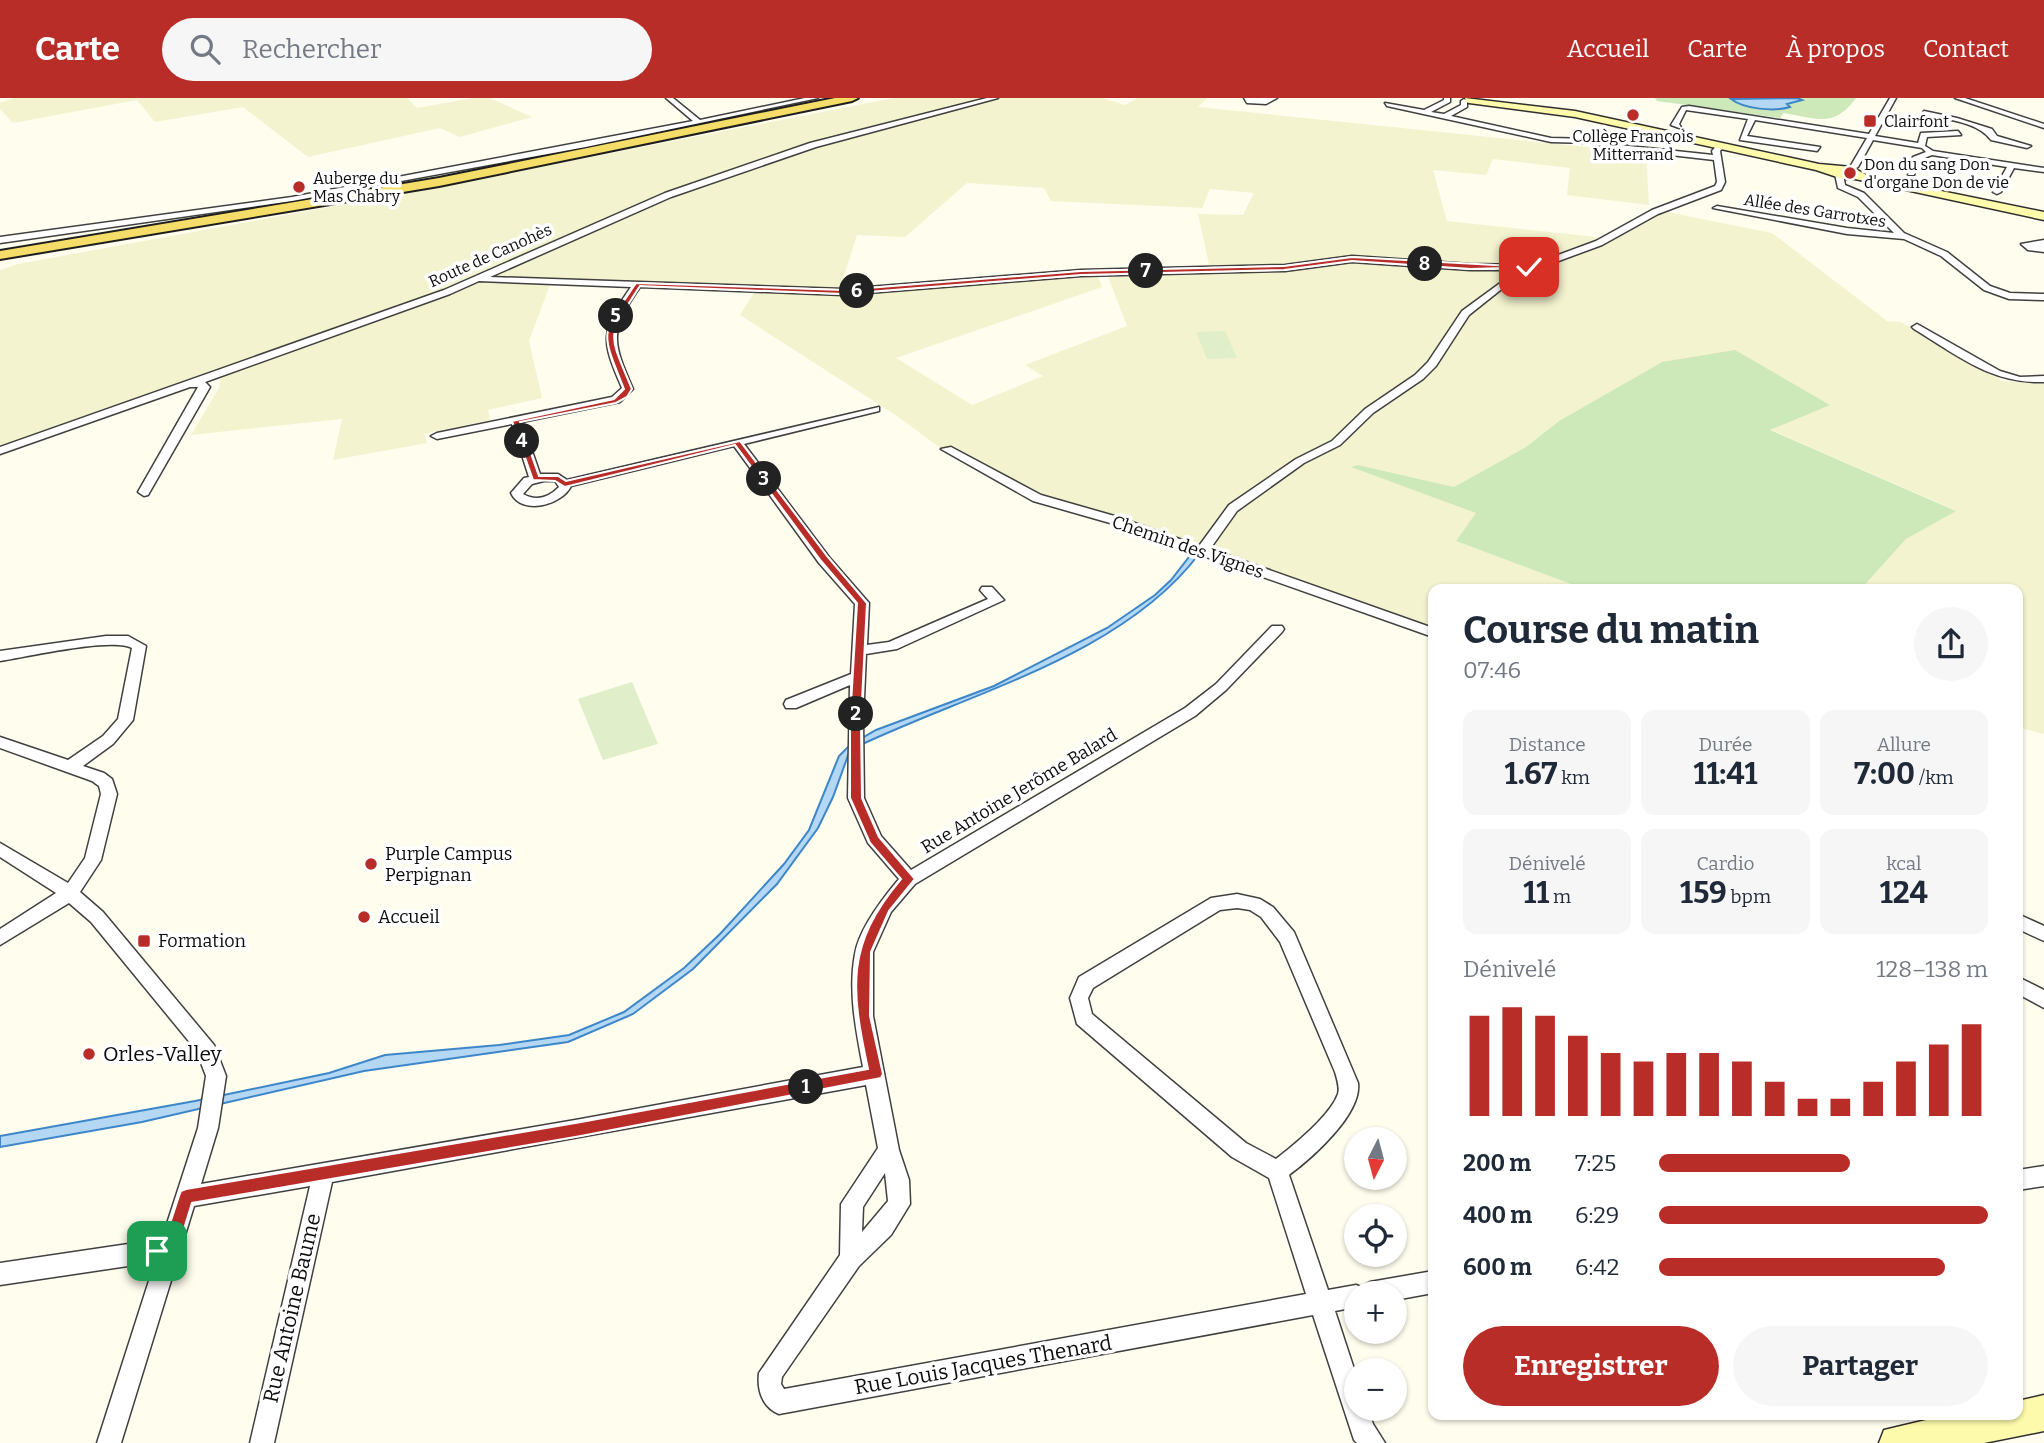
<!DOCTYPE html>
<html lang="fr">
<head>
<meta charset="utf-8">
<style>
  body { margin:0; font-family:Bitter,serif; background:#f6f6f7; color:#1f2937; height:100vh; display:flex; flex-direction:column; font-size:26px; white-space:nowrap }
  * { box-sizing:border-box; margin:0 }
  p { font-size:23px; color:#747a83 }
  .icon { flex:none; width:38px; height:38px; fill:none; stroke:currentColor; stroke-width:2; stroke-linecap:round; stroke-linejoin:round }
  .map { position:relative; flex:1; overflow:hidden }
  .drawer { position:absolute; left:1428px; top:486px; width:595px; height:836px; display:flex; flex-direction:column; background:#fff; border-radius:14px; box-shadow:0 2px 5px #0004 }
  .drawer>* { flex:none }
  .needle { width:46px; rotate:186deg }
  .fabs { position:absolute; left:1344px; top:1029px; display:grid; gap:14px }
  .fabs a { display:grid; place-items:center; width:63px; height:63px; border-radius:50%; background:#fff; box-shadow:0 2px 5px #0004; font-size:35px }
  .pin { position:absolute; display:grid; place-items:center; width:60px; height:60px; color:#fff; margin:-30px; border-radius:14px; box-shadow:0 4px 10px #0006 }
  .km { position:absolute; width:35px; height:35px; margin:-18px; border-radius:50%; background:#222; color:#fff; font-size:19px; line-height:35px; text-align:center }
  .round { display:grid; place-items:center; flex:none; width:74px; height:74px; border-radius:37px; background:#f6f6f7 }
  .headline { display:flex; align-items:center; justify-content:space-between; height:119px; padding:0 35px }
  h1 { font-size:38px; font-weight:700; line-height:52px }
  .figures { display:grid; grid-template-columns:repeat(3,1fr); gap:10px; height:119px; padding:7px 35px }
  .figures div { display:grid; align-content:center; border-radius:14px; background:#f6f6f7; text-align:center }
  .figures b { font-size:30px; font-weight:700 }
  .figures small { font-size:19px; font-weight:400 }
  .figures p { font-size:19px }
  .chart { height:196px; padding:14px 35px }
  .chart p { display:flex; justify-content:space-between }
  .chart svg { width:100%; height:126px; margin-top:7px; stroke:#b92d29; stroke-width:6 }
  .cta { display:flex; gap:14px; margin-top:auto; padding:14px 35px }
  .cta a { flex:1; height:80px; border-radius:42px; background:#b92d29; color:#fff; font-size:28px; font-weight:700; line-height:80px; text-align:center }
  .cta a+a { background:#f6f6f7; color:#1f2937 }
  ul { padding:0 35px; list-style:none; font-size:23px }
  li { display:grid; grid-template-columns:112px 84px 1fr; align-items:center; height:52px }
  li i { height:18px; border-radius:9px; background:#b92d29 }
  header { display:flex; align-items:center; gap:42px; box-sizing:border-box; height:98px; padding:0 35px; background:#b92d29; color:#fff }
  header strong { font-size:33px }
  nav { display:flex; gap:38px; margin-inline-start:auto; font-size:24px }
  .search { width:490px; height:63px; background:#f6f6f7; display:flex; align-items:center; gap:18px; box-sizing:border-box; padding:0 24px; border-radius:38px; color:#747a83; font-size:26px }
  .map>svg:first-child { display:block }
  .farmland { fill:#f4f3cf }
  .green { fill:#cde8b9 }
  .pitch { fill:#e0efca }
  .water { fill:#b4d7f4; stroke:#3d87c9; stroke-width:2 }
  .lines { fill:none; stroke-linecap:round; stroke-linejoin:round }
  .street-casing { stroke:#404040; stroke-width:3 }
  .secondary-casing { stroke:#2f2f2f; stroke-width:3 }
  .primary-casing { stroke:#1e1e1e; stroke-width:4 }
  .street { fill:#fff; fill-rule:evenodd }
  .secondary { fill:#fdfaab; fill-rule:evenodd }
  .primary { fill:#f4dd68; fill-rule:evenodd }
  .route { fill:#b92d29; stroke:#fff; stroke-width:2 }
  .poi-dot { fill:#b92d29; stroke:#fff; stroke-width:2.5 }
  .labels { text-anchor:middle; stroke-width:7; stroke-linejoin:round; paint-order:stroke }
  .far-poi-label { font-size:16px; fill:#0d0d0d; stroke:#fff; text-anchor:start }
  .far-street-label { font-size:16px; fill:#0d0d0d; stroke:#fff }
  .street-label { font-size:18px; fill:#0d0d0d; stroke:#fff }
  .poi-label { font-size:18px; fill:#0d0d0d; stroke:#fff; text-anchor:start }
  .near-poi-label { font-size:21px; fill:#0d0d0d; stroke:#fff; text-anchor:start }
  .near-street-label { font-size:21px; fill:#0d0d0d; stroke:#fff }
</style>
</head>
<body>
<header>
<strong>Carte</strong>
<div class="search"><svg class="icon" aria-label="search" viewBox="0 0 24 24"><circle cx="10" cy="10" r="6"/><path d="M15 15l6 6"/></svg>Rechercher</div>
<nav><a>Accueil</a><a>Carte</a><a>À propos</a><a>Contact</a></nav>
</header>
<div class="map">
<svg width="2044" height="1345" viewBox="0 0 2044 1345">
  <rect width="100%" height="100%" fill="#fefdee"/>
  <!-- farmland -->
  <g class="farmland">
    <path d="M 13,0 L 407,0 L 417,10 L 473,0 L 490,0 L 532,19 L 460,39 L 440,30 L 308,59 L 243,9 L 155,24 L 137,2 L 13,25 L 0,11 L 0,5 Z"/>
    <path d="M 894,0 L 992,0 L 882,27 L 666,97 L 470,183 L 551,184 L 529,243 L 542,300 L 488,312 L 490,322 L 424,336 L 427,345 L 333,362 L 342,321 L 191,337 L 219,290 L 221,279 L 214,274 L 0,349 L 0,172 L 18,166 L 412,94 Z"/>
    <path d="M 998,0 L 1102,0 L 1125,7 L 1138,0 L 1207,0 L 1198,9 L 1646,55 L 1649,107 L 1567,97 L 1570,70 L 1493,61 L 1486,77 L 1433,72 L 1447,123 L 1605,140 L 1542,165 L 1513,170 L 1362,160 L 1284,169 L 1210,171 L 1198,116 L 1243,117 L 1254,95 L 1210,91 L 1202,110 L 1051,103 L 1044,90 L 967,85 L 905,139 L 857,137 L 841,187 L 843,193 L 483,180 L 650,105 L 778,60 L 885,28 Z"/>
    <path d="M 1662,113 L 1772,135 L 1887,223 L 1901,224 L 2003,283 L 2044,286 L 2044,636 L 2018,629 L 2018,492 L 1860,492 L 1906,441 L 1955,412 L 1769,331 L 1830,306 L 1662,264 L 1559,323 L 1526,349 L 1454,389 L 1358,367 L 1352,369 L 1477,415 L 1456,443 L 1587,492 L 1433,492 L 1433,531 L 1206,451 L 1236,411 L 1421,280 L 1468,216 L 1518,177 Z"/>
    <path d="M 1353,162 L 1521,171 L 1462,214 L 1429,266 L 1416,278 L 1366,312 L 1333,343 L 1258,388 L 1200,449 L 1040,397 L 943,352 L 897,318 L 740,217 L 757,190 L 816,195 L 1097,176 L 1102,189 L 896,260 L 972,307 L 1043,278 L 1025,267 L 1127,228 L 1107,176 L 1267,172 Z"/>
  </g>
  <!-- green -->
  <g class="green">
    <path d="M 1655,0 L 1856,0 C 1833,31 1818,20 1783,15 L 1780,20 L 1657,3 Z"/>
    <path d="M 1735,252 L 1830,307 L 1770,332 L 1956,413 L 1906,441 L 1860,492 L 1587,492 L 1456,443 L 1476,415 L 1351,369 L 1358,367 L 1454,389 L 1526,349 L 1559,323 L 1662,264 Z"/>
  </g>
  <!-- pitch -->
  <g class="pitch">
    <path d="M 1225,233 L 1237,260 L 1207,261 L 1196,234 Z"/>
    <path d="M 632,584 L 658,646 L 603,662 L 578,601 Z"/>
  </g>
  <!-- water -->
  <g class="water">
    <path d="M 1797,0 L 1802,2 L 1787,6 L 1790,9 C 1774,14 1744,11 1731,1 Z"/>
    <path d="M 1156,440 L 1199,456 C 1120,560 964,596 850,652 L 833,699 L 818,730 L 777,786 L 693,871 L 633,916 L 568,944 L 364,973 L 142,1024 L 0,1049 L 0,1038 L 195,1003 L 329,975 L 385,957 L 499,947 L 569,937 L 624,914 L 684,870 L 720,836 L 784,766 L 809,732 L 839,658 L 850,647 L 876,632 L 994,588 L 1107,530 L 1155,497 L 1171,482 L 1192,455 Z"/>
  </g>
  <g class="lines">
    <!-- street casing -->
    <g class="street-casing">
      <g id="street">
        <path d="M 666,0 L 673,0 L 700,22 L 805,0 L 818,0 L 586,49 L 292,103 L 0,145 L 0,139 L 292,99 L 693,23 Z"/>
        <path d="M 987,0 L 998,0 L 816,49 L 671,99 L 490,179 L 843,191 L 1081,172 L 1285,167 L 1352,158 L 1470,166 L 1531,167 L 1596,143 L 1652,112 L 1715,88 L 1717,84 L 1714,62 L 1609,50 L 1592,45 L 1551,44 L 1387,8 L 1385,5 L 1424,12 L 1444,2 L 1444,0 L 1450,0 L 1450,4 L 1431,14 L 1444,16 L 1461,7 L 1461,3 L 1464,1 L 1467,3 L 1467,9 L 1451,18 L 1551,40 L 1593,41 L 1610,46 L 1713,57 L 1712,53 L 1718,46 L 1725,48 L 1720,53 L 1725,84 L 1721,92 L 1658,116 L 1602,147 L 1518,178 L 1469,217 L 1436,268 L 1423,281 L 1373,315 L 1340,347 L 1304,365 L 1237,413 L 1210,451 L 1433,530 L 1433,539 L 1110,425 L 1033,403 L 941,351 L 951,349 L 1041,397 L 1118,419 L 1199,448 L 1229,407 L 1296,361 L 1332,343 L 1365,311 L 1415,277 L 1428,264 L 1462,213 L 1518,172 L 1470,172 L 1352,164 L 1285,173 L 1081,178 L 843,197 L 640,189 C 609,234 612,243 633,291 L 620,304 L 522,324 L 540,376 L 558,376 L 567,382 L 879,309 L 879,313 L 744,346 L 829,459 L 869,505 L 867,547 L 889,544 L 988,501 L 980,492 L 982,489 L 992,489 L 1004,502 L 897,551 L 866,556 L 863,623 L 864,700 L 881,738 L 911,772 L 1185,610 L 1216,586 L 1272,528 L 1282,528 L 1284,531 L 1282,534 L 1226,592 L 1195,618 L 915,786 L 891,814 L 873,854 L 873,918 L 899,1052 L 909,1082 L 910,1106 L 891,1137 L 859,1168 L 782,1279 L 781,1286 L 784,1291 L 1306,1196 L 1269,1080 L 1232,1059 L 1077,926 L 1070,900 L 1079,879 L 1211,800 L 1237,796 L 1260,801 L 1273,809 L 1294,834 L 1358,985 C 1362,1016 1312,1060 1289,1077 L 1328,1192 L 1356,1187 L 1361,1189 L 1370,1184 L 1433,1173 L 1433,1195 L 1395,1202 L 1395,1195 L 1356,1195 L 1356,1209 L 1335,1213 L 1356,1277 L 1356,1311 L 1368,1311 L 1373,1326 L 1385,1345 L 1357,1345 L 1354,1342 L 1313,1217 L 779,1316 C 762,1309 757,1292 759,1275 L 840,1157 L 841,1106 L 878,1050 L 866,987 L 332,1084 L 274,1345 L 250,1345 L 310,1088 L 194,1108 L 121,1345 L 97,1345 L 155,1164 L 0,1187 L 0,1165 L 162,1141 L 198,1030 L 206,978 L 196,952 L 91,824 L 69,805 L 0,847 L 0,831 L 56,795 L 0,759 L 0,745 L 68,785 L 85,760 L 101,696 L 99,688 L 92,683 L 0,650 L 0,639 L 68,662 L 103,638 L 118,621 L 132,550 C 112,539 26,559 0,563 L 0,553 L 106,538 L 128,538 L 146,548 L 133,622 L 113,646 L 83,668 L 104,675 L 112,681 L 117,696 L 101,762 L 80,794 L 103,814 L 214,947 L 226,978 L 218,1030 L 201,1086 L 581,1021 L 863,969 C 856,933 848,893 855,856 C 859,831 883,800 899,781 L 868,745 L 848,700 L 850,587 L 796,610 L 786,610 L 784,606 L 786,602 L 851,576 L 855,506 L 819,465 L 734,348 L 571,388 C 562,407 522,418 511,395 L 524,380 L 529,379 L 512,326 L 437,341 L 431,338 L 437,335 L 612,299 L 622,290 C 601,242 600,233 631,189 L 479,183 L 450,196 L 205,284 L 210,289 L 148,397 L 144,398 L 138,394 L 198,289 L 190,289 L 0,356 L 0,349 L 444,192 L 665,95 L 810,45 ZM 544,383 L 555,383 L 559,389 C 549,399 537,404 523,396 L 532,386 ZM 1237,810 L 1250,812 L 1261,819 L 1280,844 L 1335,974 C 1337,981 1340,989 1338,996 C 1330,1018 1294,1047 1276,1061 L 1246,1045 L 1092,916 L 1088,900 L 1093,890 L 1220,812 ZM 885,1075 L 888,1103 L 862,1134 L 863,1109 Z"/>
        <path d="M 1244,0 L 1277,0 L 1266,6 L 1247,5 Z"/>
        <path d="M 1890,0 L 1896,0 L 1875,38 L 1918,45 L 1921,35 L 1958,33 L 1961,37 L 1927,39 L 1925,48 L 1933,53 L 2044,70 L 2044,74 L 2014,70 L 2001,94 L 1997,96 L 1993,94 L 2007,69 L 1932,57 L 1919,62 L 1914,77 L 1908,77 L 1913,59 L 1926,54 L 1922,50 L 1873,42 L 1858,69 L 1854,71 L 1850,69 L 1867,40 L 1755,22 L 1747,38 L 1820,49 L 1817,53 L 1740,42 L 1748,21 L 1686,12 L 1679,26 L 1682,31 L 1671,27 L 1682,9 L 1689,8 L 1869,36 Z"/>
        <path d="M 1955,0 L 1965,0 L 2044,26 L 2044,30 Z"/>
        <path d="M 1924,13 L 1957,20 L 1992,31 L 1997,38 L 2031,48 L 2027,50 L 1991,42 C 1978,23 1942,21 1922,16 Z"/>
        <path d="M 1839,74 L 1843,76 L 1845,87 L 1864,95 L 1904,135 L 1947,154 L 1990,188 L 2010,195 L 2044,196 L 2044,202 L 2009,201 L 1984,192 L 1941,158 L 1904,141 L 1847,136 L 1713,110 L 1717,108 L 1847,130 L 1894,135 L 1858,99 L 1838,90 L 1835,76 Z"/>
        <path d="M 2044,142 L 2044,148 L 2038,148 L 2044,148 L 2044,154 L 2028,152 L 2021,146 Z"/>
        <path d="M 1917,226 L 2000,273 L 2020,279 L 2044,278 L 2044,284 C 1991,286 1957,257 1914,231 L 1912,229 Z"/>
        <path d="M 2018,816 L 2044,828 L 2044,843 L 2018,831 Z"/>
        <path d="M 2018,879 L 2044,892 L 2044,910 L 2018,896 Z"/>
        <path d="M 2044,1068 L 2044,1088 L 2018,1092 L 2018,1072 Z"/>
      </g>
    </g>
    <!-- secondary casing -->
    <g class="secondary-casing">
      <g id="secondary">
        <path d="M 1465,0 L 1575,13 L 1819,66 L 1852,69 L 1868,78 L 2044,114 L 2044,122 L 1855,81 L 1843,81 L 1816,72 L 1575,19 L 1469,5 L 1466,4 Z"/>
        <path d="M 2044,1297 L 2044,1333 L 1984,1345 L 1879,1345 L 1884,1332 L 1943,1318 L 2018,1318 L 2018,1303 Z"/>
      </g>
    </g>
    <!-- primary casing -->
    <g class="primary-casing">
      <path id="primary" d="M 835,0 L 858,0 L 852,3 L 439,88 L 0,161 L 0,153 L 439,80 Z"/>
    </g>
    <!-- street -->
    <use href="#street" class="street"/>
    <!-- secondary -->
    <use href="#secondary" class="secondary"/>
    <!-- primary -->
    <use href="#primary" class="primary"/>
  </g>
  <!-- route -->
  <path class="route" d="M 1352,159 L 1532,169 L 1471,171 L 1352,163 L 1284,172 L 1081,177 L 843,196 L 640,188 C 606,241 608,233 632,291 L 627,299 L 616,305 L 520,324 L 539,378 L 558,378 L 566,383 L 740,343 L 828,459 L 867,505 L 861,623 L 862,700 L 879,739 L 915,781 L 889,813 L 871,854 L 870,918 L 883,976 L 881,980 L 581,1038 L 192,1105 L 176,1157 L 157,1161 L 151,1159 L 149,1153 L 151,1147 L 164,1144 L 179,1098 L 181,1093 L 186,1091 L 581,1024 L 868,971 C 851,891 845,847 901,781 L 870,745 L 850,700 L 850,623 L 857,505 L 821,463 L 735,347 L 565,389 L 555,383 L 533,382 L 512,323 L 614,301 L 624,291 C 600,231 600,238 636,185 L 843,192 L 1081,173 L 1284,168 Z"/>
  <!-- markers -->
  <g class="poi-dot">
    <circle cx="1633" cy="17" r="7"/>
    <rect x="1863" y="16" width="14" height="14" rx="3.5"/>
    <circle cx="1850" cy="75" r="7"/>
    <circle cx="299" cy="89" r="7"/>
    <circle cx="371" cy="766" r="7"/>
    <circle cx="364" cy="819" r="7"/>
    <rect x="137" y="836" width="14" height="14" rx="3.5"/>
    <circle cx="89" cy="956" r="7"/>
  </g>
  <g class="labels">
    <!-- far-poi labels -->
    <g class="far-poi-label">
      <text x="1884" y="29">Clairfont</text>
      <text x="1633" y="44" text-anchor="middle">Collège François<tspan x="1633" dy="18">Mitterrand</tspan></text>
      <text x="1864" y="72">Don du sang Don<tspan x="1864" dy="18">d'organe Don de vie</tspan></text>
      <text x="313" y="86">Auberge du<tspan x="313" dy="18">Mas Chabry</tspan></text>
    </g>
    <!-- far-street labels -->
    <g class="far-street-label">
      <text transform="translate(1815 112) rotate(9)" y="6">Allée des Garrotxes</text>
      <text transform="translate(490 157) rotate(-24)" y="6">Route de Canohès</text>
    </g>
    <!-- street labels -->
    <g class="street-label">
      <text transform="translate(1188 449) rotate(19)" y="6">Chemin des Vignes</text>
      <text transform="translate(1019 693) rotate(-31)" y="6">Rue Antoine Jerôme Balard</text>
    </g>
    <!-- poi labels -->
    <g class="poi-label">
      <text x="385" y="762">Purple Campus<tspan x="385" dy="21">Perpignan</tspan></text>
      <text x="378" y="825">Accueil</text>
      <text x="158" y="849">Formation</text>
    </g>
    <!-- near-poi labels -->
    <g class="near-poi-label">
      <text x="103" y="963">Orles-Valley</text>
    </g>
    <!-- near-street labels -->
    <g class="near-street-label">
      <text transform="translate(292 1210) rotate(-77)" y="7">Rue Antoine Baume</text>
      <text transform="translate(983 1267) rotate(-10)" y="7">Rue Louis Jacques Thenard</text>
    </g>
  </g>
</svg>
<div class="fabs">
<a><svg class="needle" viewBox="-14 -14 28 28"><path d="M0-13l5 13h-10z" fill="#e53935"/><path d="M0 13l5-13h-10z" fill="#747a83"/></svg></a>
<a><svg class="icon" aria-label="locate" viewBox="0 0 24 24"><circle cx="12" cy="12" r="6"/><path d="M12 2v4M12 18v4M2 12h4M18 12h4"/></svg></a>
<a>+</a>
<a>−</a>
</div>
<div class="pin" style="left:157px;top:1153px;background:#1e9e55"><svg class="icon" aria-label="arrive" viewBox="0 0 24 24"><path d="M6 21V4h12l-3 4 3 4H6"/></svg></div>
<div class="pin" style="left:1529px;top:169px;background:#d93025"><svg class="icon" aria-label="check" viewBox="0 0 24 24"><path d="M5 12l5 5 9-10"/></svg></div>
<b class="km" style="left:806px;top:989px">1</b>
<b class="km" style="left:856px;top:616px">2</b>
<b class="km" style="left:764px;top:381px">3</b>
<b class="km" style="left:522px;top:343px">4</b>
<b class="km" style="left:616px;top:218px">5</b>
<b class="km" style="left:857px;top:193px">6</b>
<b class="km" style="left:1146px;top:173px">7</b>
<b class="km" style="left:1425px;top:166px">8</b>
<section class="drawer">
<div class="headline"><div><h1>Course du matin</h1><p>07:46</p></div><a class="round"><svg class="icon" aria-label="share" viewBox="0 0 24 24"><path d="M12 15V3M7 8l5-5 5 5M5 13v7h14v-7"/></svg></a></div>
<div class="figures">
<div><p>Distance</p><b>1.67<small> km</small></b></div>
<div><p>Durée</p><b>11:41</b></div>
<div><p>Allure</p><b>7:00<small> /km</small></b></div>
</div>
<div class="figures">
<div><p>Dénivelé</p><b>11<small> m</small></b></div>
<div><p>Cardio</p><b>159<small> bpm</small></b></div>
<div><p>kcal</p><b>124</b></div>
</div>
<div class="chart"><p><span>Dénivelé</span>128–138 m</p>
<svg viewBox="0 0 160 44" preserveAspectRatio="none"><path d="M5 44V9M15 44V6M25 44V9M35 44V16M45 44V22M55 44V25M65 44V22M75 44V22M85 44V25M95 44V32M105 44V38M115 44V38M125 44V32M135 44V25M145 44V19M155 44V12"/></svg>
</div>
<ul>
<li><b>200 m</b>7:25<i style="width:58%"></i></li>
<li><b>400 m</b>6:29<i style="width:100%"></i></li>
<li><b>600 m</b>6:42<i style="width:87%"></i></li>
</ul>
<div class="cta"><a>Enregistrer</a><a>Partager</a></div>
</section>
</div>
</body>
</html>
